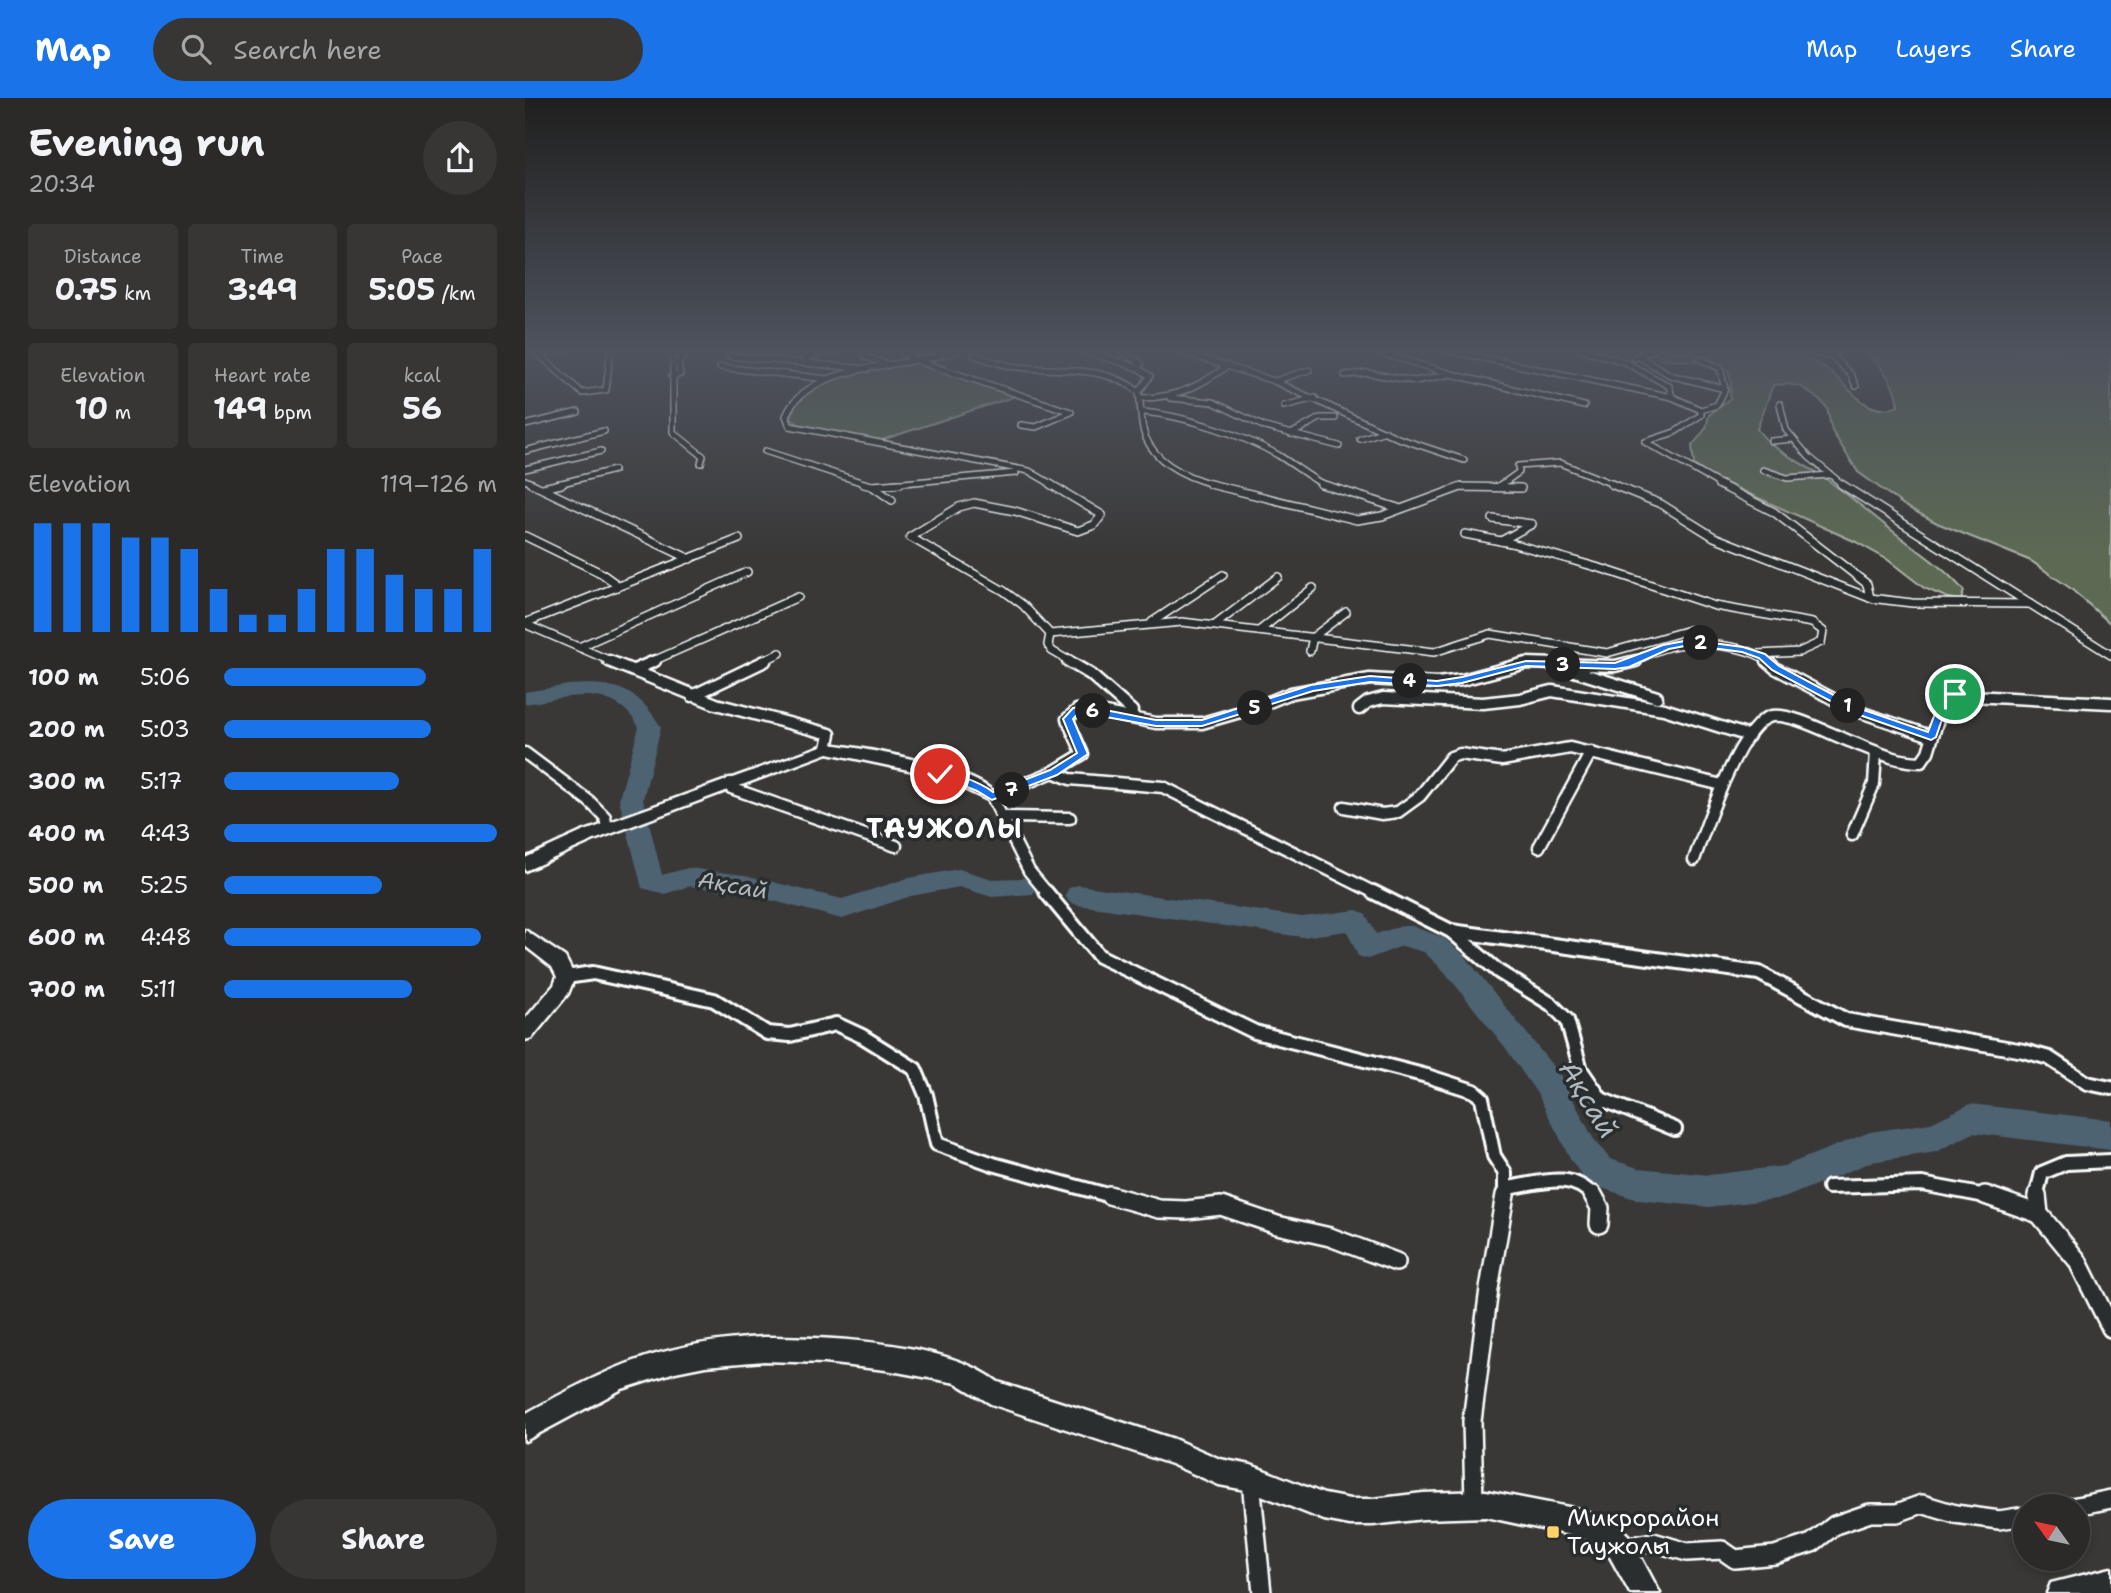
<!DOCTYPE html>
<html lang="en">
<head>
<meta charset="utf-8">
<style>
  body { margin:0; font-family:"Shantell Sans",sans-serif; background:#373635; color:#f1f3f6; height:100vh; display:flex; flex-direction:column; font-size:26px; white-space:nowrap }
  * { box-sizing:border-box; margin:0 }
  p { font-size:23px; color:#a6a7a8 }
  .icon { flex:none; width:38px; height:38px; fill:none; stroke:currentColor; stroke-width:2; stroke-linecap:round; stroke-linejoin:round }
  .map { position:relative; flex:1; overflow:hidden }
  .panel { display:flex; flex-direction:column; background:#2b2a29; width:525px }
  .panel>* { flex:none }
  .needle { width:46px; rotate:303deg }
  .tools { position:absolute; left:1488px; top:1396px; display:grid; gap:14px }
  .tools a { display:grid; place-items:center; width:77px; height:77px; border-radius:50%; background:#2b2a29; box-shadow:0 4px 10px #0003,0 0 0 2px #474646; font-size:35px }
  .pin { position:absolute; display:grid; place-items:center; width:60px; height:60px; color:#fff; margin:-30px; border:4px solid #fff; border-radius:50%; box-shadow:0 2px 7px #0007 }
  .km { position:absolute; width:35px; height:35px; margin:-18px; border-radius:50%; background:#222; color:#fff; font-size:19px; line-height:35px; text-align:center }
  .round { display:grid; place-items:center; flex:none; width:74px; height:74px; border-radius:37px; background:#373635 }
  .head { display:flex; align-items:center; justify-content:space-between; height:119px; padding:0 28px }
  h1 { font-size:38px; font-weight:700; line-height:52px }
  .stats { display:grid; grid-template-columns:repeat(3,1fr); gap:10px; height:119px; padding:7px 28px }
  .stats div { display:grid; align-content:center; border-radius:7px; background:#373635; text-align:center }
  .stats b { font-size:30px; font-weight:700 }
  .stats small { font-size:19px; font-weight:400 }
  .stats p { font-size:19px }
  .chart { height:196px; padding:14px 28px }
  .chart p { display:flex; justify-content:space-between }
  .chart svg { width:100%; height:126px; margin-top:7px; stroke:#1a73e8; stroke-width:6 }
  .button { display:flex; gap:14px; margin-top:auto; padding:14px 28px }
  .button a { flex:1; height:80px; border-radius:42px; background:#1a73e8; color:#fff; font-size:28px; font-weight:700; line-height:80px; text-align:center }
  .button a+a { background:#373635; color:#f1f3f6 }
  ul { padding:0 28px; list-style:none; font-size:23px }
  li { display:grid; grid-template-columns:112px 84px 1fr; align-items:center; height:52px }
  li i { height:18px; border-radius:9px; background:#1a73e8 }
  header { display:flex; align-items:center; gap:42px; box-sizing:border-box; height:98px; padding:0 35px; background:#1a73e8; color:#fff }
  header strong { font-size:33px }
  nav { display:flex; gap:38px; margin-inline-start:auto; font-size:24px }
  .search { width:490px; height:63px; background:#373635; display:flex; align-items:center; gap:18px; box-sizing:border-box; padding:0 24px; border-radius:38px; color:#a6a7a8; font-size:26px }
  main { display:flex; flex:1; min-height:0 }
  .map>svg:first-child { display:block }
  .green { fill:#5d6b53; stroke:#aeb5a9; stroke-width:2 }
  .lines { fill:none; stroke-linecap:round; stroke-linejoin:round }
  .river { fill:#4d6472; fill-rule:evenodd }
  .street-far4-casing { stroke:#fff; stroke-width:8 }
  .street-far3-casing { stroke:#fff; stroke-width:10 }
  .street-far2-casing { stroke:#fff; stroke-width:15 }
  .street-far1-casing { stroke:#fff; stroke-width:18 }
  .street-casing { stroke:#fff; stroke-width:22 }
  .secondary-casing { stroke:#fff; stroke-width:5 }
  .street-far4 { stroke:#2a2d2e; stroke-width:5 }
  .street-far3 { stroke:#2a2d2e; stroke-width:7 }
  .street-far2 { stroke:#2a2d2e; stroke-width:10 }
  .street-far1 { stroke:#2a2d2e; stroke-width:12 }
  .street { stroke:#2a2d2e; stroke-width:17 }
  .secondary { fill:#2a2d2e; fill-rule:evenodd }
  .route { fill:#1a73e8; stroke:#fff; stroke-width:2 }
  .poi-dot { fill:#ffd166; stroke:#2a2d2e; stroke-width:2.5 }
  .labels { text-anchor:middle; stroke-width:7; stroke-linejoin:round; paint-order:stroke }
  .water-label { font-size:23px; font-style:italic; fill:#afb9c0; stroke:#2a2d2e }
  .near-poi-label { font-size:24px; fill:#fff; stroke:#2a2d2e; text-anchor:start }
  .district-label { font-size:28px; font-weight:bold; letter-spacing:2px; fill:#fff; stroke:#2a2d2e }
  .near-water-label { font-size:28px; font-style:italic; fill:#afb9c0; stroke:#2a2d2e }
</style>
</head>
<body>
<header>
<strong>Map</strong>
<div class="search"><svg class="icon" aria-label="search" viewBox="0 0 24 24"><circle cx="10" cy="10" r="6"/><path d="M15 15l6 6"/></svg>Search here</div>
<nav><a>Map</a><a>Layers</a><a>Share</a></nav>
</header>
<main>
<section class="panel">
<div class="head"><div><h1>Evening run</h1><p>20:34</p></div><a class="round"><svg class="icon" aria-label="share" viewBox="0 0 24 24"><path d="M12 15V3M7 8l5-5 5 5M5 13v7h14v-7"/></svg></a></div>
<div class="stats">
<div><p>Distance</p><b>0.75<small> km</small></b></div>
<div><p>Time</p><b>3:49</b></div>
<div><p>Pace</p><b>5:05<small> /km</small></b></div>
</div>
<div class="stats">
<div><p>Elevation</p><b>10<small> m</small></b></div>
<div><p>Heart rate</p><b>149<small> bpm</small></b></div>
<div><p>kcal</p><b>56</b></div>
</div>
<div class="chart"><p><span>Elevation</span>119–126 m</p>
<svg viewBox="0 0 160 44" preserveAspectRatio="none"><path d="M5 44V6M15 44V6M25 44V6M35 44V11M45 44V11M55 44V15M65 44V29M75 44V38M85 44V38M95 44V29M105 44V15M115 44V15M125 44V24M135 44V29M145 44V29M155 44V15"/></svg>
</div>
<ul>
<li><b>100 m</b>5:06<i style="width:74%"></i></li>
<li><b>200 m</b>5:03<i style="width:76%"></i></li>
<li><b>300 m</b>5:17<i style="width:64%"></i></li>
<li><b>400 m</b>4:43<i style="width:100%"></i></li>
<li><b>500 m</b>5:25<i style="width:58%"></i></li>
<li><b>600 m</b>4:48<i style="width:94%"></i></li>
<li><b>700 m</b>5:11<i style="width:69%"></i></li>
</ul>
<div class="button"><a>Save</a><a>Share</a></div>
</section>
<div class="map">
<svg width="1586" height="1495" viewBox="0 0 1586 1495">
  <rect width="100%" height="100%" fill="#393837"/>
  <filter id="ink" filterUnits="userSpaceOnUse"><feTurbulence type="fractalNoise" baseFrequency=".0143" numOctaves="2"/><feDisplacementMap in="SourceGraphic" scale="14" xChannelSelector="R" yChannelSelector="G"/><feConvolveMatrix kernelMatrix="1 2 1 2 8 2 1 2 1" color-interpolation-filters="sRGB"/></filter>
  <g filter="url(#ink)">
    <!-- green -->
    <g class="green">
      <path d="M 1134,251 C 1144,251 1152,254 1161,254 C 1166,254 1172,252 1177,251 C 1214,247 1259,251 1293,266 C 1321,278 1336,323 1373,308 C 1371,285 1354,264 1336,251 L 1586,251 L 1586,526 L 1545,490 L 1506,463 L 1412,425 L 1380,408 L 1333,374 L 1307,333 L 1302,310 L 1297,304 L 1277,289 L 1263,286 L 1248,287 L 1232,331 C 1247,353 1279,365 1301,381 C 1325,398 1346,416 1369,434 C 1394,454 1419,469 1439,493 L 1436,502 L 1423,500 L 1399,490 L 1363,462 L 1331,444 L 1185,378 L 1169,367 L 1167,348 L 1181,330 L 1184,317 L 1205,301 L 1206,283 L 1203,272 L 1184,265 L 1134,260 L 1129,255 Z"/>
      <path d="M 379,264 L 387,264 L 491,298 L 354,343 L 273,326 L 266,320 C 269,282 349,272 379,264 Z"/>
    </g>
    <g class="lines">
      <!-- river -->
      <g class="river">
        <path d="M 44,587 C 89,584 112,589 136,629 L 118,701 L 137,777 L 163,770 L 219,777 L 317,801 L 384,780 L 434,771 L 467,781 L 499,780 L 508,782 L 512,789 L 508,796 L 467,799 L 434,789 L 386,798 L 317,821 L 219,795 L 164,788 L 140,796 L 117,790 L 94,701 L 114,629 C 88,584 43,599 0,606 L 0,594 Z"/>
        <path d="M 553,787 L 777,819 L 831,812 L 840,815 L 851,836 L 876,828 L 887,828 L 919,840 L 939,857 L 1035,977 L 1068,1040 L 1085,1061 L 1113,1070 L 1184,1077 L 1259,1068 L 1345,1034 L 1406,1025 L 1445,1006 L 1586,1022 L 1586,1052 L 1448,1035 L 1411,1054 L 1346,1064 L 1259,1100 L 1184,1109 L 1113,1102 L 1062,1085 L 1046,1062 L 1013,997 L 980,949 L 919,873 L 899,854 L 877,848 L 843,861 L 833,858 L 822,833 L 777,839 L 553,807 L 544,804 L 540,797 L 544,790 Z"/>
      </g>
      <!-- street-far4 casing -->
      <g class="street-far4-casing">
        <g id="street-far4">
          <path d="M 8,251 L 57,295 L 81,292 L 85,256"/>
          <path d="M 148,251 L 148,334 L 178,358 L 176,365"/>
          <path d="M 373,251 L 390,262 L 546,314 L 511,329 L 496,327"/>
          <path d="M 427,251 L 432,253 C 384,271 284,262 261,318 L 265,328 L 504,373 L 528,387"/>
          <path d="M 554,251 L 613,270 L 625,278 L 614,294"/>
          <path d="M 594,251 L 616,266 L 614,268"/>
          <path d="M 647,251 L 749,283 L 873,340 L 939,362"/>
          <path d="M 842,251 L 934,278 L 1059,308"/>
          <path d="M 916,251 L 1147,299 L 1176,312"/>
          <path d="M 1056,251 L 1100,264 L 1144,288 L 1147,299"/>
          <path d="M 1266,251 L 1300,257 L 1322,251"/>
          <path d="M 15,256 L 43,251"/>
          <path d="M 1305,256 L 1326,277 L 1331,288"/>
          <path d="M 449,257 C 461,261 474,266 486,268 C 529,275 579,265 614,294 C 616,307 615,326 620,338 C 631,366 664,380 691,387"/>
          <path d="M 205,258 L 342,271"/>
          <path d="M 339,258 L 363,267"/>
          <path d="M 1115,259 L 1145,277 L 1200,291 L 1192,307 L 1176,312 L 1176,317 L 1150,334 L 1120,344 L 1196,387"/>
          <path d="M 1109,260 L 1129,251"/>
          <path d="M 1175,261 L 1195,270 L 1200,291"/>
          <path d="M 283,265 L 280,262 L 282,259 L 316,251"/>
          <path d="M 195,269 L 303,281"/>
          <path d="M 820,277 L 843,275 L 890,283 L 926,276"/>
          <path d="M 147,279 L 155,276 L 153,264 L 166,251"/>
          <path d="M 750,283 L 784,272"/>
          <path d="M 616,300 C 652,300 674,288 703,268"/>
          <path d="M 645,300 L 688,304 L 740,329 L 814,348"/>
          <path d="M 1255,306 L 1261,332 L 1284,359 L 1318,387"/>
          <path d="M 759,308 L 790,300"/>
          <path d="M 619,314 C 660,318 718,337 753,357 C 769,367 783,378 799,387"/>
          <path d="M 0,327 L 53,314"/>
          <path d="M 766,336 L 795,320 L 810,320"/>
          <path d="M 835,341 L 860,333"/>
          <path d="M 1246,343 L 1268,341"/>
          <path d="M 0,353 L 79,333"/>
          <path d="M 240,353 L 345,387"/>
          <path d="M 0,371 L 76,353"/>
          <path d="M 1238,372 L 1262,380 L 1305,377"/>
          <path d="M 0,382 L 11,387"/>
          <path d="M 29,387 L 89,372"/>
          <path d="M 355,387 L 491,375"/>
          <path d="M 976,387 L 994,374 L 993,368 L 1035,365 L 1090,387"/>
        </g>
      </g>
      <!-- street-far3 casing -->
      <g class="street-far3-casing">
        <g id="street-far3">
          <path d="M 7,386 L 165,461"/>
          <path d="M 339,386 L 347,388 L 374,386"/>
          <path d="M 525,386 L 577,417 L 569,427 L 553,433 L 490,413 L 449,405 L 434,409 L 385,439 L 479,493 L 498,507 L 525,536 L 523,547 L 527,553 L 546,564"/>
          <path d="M 685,386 L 832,422 L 857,418 L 936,389 L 996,390"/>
          <path d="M 796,386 L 873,410"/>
          <path d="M 1086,386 L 1136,406 L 1189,439 L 1345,500 L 1387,505 L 1505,506 L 1586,557"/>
          <path d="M 1193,386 L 1249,414 L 1342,486 L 1345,500"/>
          <path d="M 1316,386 L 1505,506"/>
          <path d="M 347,388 L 367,402"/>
          <path d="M 975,388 L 978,386"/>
          <path d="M 18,390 L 36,386"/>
          <path d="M 968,421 L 1007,426 L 976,443"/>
          <path d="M 940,436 L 986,445 L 1078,471 L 1190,508 L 1287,525 L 1298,533 L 1296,544 L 1274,554 L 1233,556"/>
          <path d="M 0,438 L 76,475 L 94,488"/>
          <path d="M 627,524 L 698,477"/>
          <path d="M 0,525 L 214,441"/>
          <path d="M 0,526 L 88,564"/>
          <path d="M 690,527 L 753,479"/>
          <path d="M 734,533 L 788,490"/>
          <path d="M 525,536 L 657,524 L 909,554 L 965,536 L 1082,555 L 1164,532 L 1178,545"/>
          <path d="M 54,549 L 222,474"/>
          <path d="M 785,553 L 788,539 L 821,514"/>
          <path d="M 126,564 L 273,499"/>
          <path d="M 236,564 L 255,555"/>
          <path d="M 1107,564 C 1118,559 1130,552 1143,549 C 1167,542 1225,547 1244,564"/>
        </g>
      </g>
      <!-- street-far2 casing -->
      <g class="street-far2-casing">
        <g id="street-far2">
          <path d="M 84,563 L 191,606 L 305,636 L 302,650"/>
          <path d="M 543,563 L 565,576 L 607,613 L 606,620"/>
          <path d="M 1242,563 L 1250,570 L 1329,612 L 1406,638"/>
          <path d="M 1043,571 L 1132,599"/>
          <path d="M 109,572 L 130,563"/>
          <path d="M 167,598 L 240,563"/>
          <path d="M 834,611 L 843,604 L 858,600 L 958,605 L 995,601 L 1027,593 L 1139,611 L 1224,638"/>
          <path d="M 0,655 L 64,703 L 80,719 L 82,731"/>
          <path d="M 528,674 L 545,681 L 638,689 L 852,796"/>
          <path d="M 205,685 L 206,690 L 371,748"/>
          <path d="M 819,709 L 857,716 L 873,714 L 895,698 L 926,659 L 935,656 L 977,662 L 1045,650 L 1197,687"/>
          <path d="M 478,719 L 545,720"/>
          <path d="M 1327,737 L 1349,686 L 1351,654"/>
          <path d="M 1014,749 L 1066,654"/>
          <path d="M 1169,762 C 1179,733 1216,623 1247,618 C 1267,615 1305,636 1324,643 C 1348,652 1370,664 1396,664 L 1403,654 L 1419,602 L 1425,597 L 1586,605"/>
          <path d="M 523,796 L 504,773 L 467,699 L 528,674 L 558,656 L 542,621 L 552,612 L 560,611 L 631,625 L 677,625 L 729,610 L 766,595 L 845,581 L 912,585 L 937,582 L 1001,565 L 1090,568 L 1111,563"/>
        </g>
      </g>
      <!-- street-far1 casing -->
      <g class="street-far1-casing">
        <g id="street-far1">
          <path d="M 521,794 L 574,858 L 730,934 L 902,978 L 949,993 L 957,1000 L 969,1058 L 980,1075 L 980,1099"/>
          <path d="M 848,794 L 926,833 L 1234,875 L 1321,922 L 1499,953 L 1524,960 L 1562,985 L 1586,990"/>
          <path d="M 926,833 L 974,874 L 1026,906 L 1042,922 L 1056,972 L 1076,1001 L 1150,1031"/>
          <path d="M 41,879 L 68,875 L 189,902 L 242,935 L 265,937 L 311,926 L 337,938 L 390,971 L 401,997 L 412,1046 L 468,1066 L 590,1099"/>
          <path d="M 1304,1089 L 1397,1086 L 1466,1099"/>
          <path d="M 980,1090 C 1012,1087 1044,1070 1069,1099"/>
          <path d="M 1511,1099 L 1517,1075 L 1541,1065 L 1586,1063"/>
        </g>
      </g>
      <!-- street casing -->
      <g class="street-casing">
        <g id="street">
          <path d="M 584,1097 L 634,1111 L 661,1112 L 696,1108 L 752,1127 L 805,1139 L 871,1164"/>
          <path d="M 1068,1097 L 1075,1110 L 1074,1126"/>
          <path d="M 1460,1097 L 1514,1116"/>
          <path d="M 1512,1097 L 1514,1116 L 1552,1162 L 1586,1230"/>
          <path d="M 726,1383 L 737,1495"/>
          <path d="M 949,1405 L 947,1323 L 964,1191 L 980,1097"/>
          <path d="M 1547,1409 L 1586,1401"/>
          <path d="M 1098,1449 L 1128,1444 L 1162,1454 L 1197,1452 L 1210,1461 L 1250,1457 L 1287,1445 L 1310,1427 L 1345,1415 L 1372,1415 L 1397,1406 L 1430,1416 L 1474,1422 L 1500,1418"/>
        </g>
      </g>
      <!-- secondary casing -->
      <g class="secondary-casing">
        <g id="secondary">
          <path d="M 302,646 C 340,650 451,669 474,699 L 467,704 L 412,678 L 303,655 L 69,742 L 0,773 L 0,760 L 57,734 Z"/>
          <path d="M 0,832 L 40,859 L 50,879 L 43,896 L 7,940 L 0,942 L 0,921 L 29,887 L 32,879 L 27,869 L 0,848 Z"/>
          <path d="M 239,1239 C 306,1239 420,1243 473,1284 L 649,1341 L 695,1361 L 726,1367 L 799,1396 L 825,1401 L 848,1401 L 898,1395 L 961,1393 L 1054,1411 L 1091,1425 L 1105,1439 L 1135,1495 L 1105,1495 L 1085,1459 L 1072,1445 L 1054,1439 L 961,1419 L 898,1421 L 848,1427 L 825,1427 L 799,1422 L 726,1393 L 694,1387 L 646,1366 L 466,1306 L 431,1285 L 361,1272 L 299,1265 L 239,1263 L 180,1268 L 150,1274 L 97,1291 L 0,1343 L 0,1316 C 86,1268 139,1244 239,1239 Z"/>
          <path d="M 1586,1470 L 1586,1495 L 1522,1495 L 1526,1485 Z"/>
        </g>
      </g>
      <!-- street-far4 -->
      <use href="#street-far4" class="street-far4"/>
      <!-- street-far3 -->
      <use href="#street-far3" class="street-far3"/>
      <!-- street-far2 -->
      <use href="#street-far2" class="street-far2"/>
      <!-- street-far1 -->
      <use href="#street-far1" class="street-far1"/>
      <!-- street -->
      <use href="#street" class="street"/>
      <!-- secondary -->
      <use href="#secondary" class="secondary"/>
    </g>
  </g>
  <!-- sky -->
  <linearGradient id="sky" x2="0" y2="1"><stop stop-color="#1f1f1e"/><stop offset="0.55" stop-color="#4e535e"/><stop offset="1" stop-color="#4e535e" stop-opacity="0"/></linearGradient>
  <rect width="1586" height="460" fill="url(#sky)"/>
  <!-- route -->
  <path class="route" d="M 1165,542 L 1218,549 L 1240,556 L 1254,568 L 1333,610 L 1403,634 L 1416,600 L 1430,593 L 1435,596 L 1423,604 L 1411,639 L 1406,642 L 1326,614 L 1247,572 L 1234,560 L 1217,554 L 1165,547 L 1144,551 L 1104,569 L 1090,571 L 1001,568 L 937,585 L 912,588 L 845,584 L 788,593 L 677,628 L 631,628 L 554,614 L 548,621 L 563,656 L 532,677 L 467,702 L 452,693 L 410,676 C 420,669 458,686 468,694 L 525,672 L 552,655 L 538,621 L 548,610 L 560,608 L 631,622 L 677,622 L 786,587 L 845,578 L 912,583 L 937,579 L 1001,563 L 1090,565 L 1138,547 Z"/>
  <!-- markers -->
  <rect class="poi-dot" x="1021" y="1427" width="14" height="14" rx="3.5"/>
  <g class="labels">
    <!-- water labels -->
    <g class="water-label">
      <text transform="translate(208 787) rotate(10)" y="8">Ақсай</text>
    </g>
    <!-- near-poi labels -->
    <g class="near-poi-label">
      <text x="1042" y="1428">Микрорайон<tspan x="1042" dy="28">Таужолы</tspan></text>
    </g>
    <!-- district labels -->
    <g class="district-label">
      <text x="420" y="740">ТАУЖОЛЫ</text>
    </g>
    <!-- near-water labels -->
    <g class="near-water-label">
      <text transform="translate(1064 1001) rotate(58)" y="10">Ақсай</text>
    </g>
  </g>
</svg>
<div class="tools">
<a><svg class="needle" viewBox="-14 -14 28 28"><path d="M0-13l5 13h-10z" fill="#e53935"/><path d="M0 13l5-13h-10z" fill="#a6a7a8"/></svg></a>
</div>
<div class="pin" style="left:1430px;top:596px;background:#1e9e55"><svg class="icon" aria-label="arrive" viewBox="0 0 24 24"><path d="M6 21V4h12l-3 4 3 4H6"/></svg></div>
<div class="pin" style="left:415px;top:676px;background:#d93025"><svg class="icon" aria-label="check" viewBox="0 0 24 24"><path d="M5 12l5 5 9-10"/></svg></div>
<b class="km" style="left:1323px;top:608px">1</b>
<b class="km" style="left:1176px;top:545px">2</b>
<b class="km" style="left:1038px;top:567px">3</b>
<b class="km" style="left:885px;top:583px">4</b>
<b class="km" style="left:730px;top:610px">5</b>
<b class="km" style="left:568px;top:613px">6</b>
<b class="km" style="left:487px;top:692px">7</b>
</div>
</main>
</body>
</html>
